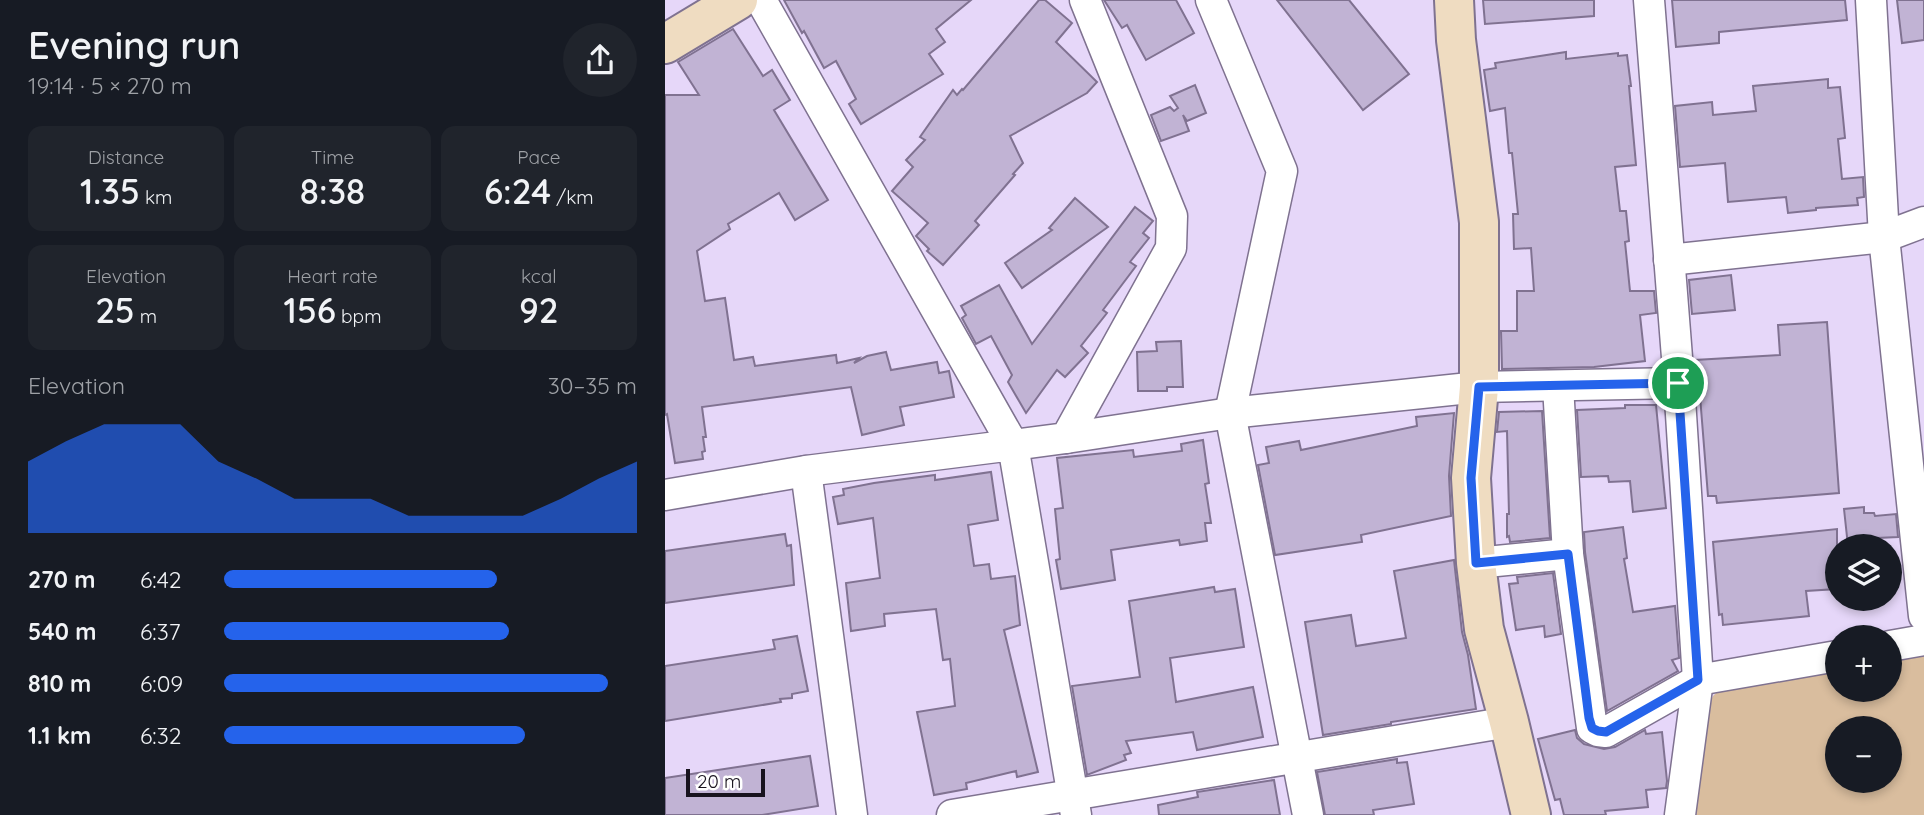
<!DOCTYPE html>
<html lang="en">
<head>
<meta charset="utf-8">
<style>
  body { margin:0; font-family:Quicksand,sans-serif; background:#20242c; color:#f1f3f6; height:100vh; display:flex; flex-direction:column; font-size:26px; white-space:nowrap }
  * { box-sizing:border-box; margin:0 }
  p { font-size:23px; color:#9ea1a6 }
  .icon { flex:none; width:38px; height:38px; fill:none; stroke:currentColor; stroke-width:2; stroke-linecap:round; stroke-linejoin:round }
  .map { position:relative; flex:1; overflow:hidden }
  .drawer { display:flex; flex-direction:column; background:#171b24; width:665px }
  .drawer>* { flex:none }
  .tools { position:absolute; left:1160px; top:534px; display:grid; gap:14px }
  .tools a { display:grid; place-items:center; width:77px; height:77px; border-radius:50%; background:#171b24; box-shadow:0 4px 10px #0003; font-size:35px }
  .scale { position:absolute; left:21px; bottom:18px; width:79px; box-sizing:border-box; padding-left:7px; border:4px solid #18131e; border-top:0; font-size:19px; line-height:24px; white-space:nowrap; color:#18131e; -webkit-text-stroke:5px #fff; paint-order:stroke }
  .pin { position:absolute; display:grid; place-items:center; width:60px; height:60px; color:#fff; margin:-30px; border:4px solid #fff; border-radius:50%; box-shadow:0 2px 7px #0007 }
  .round { display:grid; place-items:center; flex:none; width:74px; height:74px; border-radius:37px; background:#20242c }
  .headline { display:flex; align-items:center; justify-content:space-between; height:119px; padding:0 28px }
  h1 { font-size:38px; font-weight:600; line-height:52px }
  .figures { display:grid; grid-template-columns:repeat(3,1fr); gap:10px; height:119px; padding:7px 28px }
  .figures div { display:grid; align-content:center; border-radius:14px; background:#20242c; text-align:center }
  .figures b { font-size:35px; font-weight:600 }
  .figures small { font-size:19px; font-weight:400 }
  .figures p { font-size:19px }
  .chart { height:196px; padding:14px 28px }
  .chart p { display:flex; justify-content:space-between }
  .chart svg { width:100%; height:126px; margin-top:7px; fill:#2563eb; opacity:.7 }
  ul { padding:0 28px; list-style:none; font-size:23px }
  li { display:grid; grid-template-columns:112px 84px 1fr; align-items:center; height:52px }
  li i { height:18px; border-radius:9px; background:#2563eb }
  main { display:flex; flex:1; min-height:0 }
  .map>svg:first-child { display:block }
  .green { fill:#d9bd9e; fill-rule:evenodd }
  .building { fill:#c1b3d4; stroke:#807291; stroke-width:2 }
  .lines { fill:none; stroke-linecap:round; stroke-linejoin:round }
  .street-casing { stroke:#7f7290; stroke-width:33 }
  .secondary-casing { stroke:#7f7290; stroke-width:42 }
  .street { stroke:#fff; stroke-width:30 }
  .secondary { stroke:#efdcc1; stroke-width:38 }
  .route-casing { stroke:#fff; stroke-width:14 }
  .route { stroke:#2563eb; stroke-width:9 }
</style>
</head>
<body>
<main>
<section class="drawer">
<div class="headline"><div><h1>Evening run</h1><p>19:14 · 5 × 270 m</p></div><a class="round"><svg class="icon" aria-label="share" viewBox="0 0 24 24"><path d="M12 15V3M7 8l5-5 5 5M5 13v7h14v-7"/></svg></a></div>
<div class="figures">
<div><p>Distance</p><b>1.35<small> km</small></b></div>
<div><p>Time</p><b>8:38</b></div>
<div><p>Pace</p><b>6:24<small> /km</small></b></div>
</div>
<div class="figures">
<div><p>Elevation</p><b>25<small> m</small></b></div>
<div><p>Heart rate</p><b>156<small> bpm</small></b></div>
<div><p>kcal</p><b>92</b></div>
</div>
<div class="chart"><p><span>Elevation</span>30–35 m</p>
<svg viewBox="0 0 160 44" preserveAspectRatio="none"><path d="M0 44V19L10 12L20 6L30 6L40 6L50 19L60 25L70 32L80 32L90 32L100 38L110 38L120 38L130 38L140 32L150 25L160 19V44z"/></svg>
</div>
<ul>
<li><b>270 m</b>6:42<i style="width:66%"></i></li>
<li><b>540 m</b>6:37<i style="width:69%"></i></li>
<li><b>810 m</b>6:09<i style="width:93%"></i></li>
<li><b>1.1 km</b>6:32<i style="width:73%"></i></li>
</ul>
</section>
<div class="map">
<svg width="1259" height="815" viewBox="0 0 1259 815">
  <rect width="100%" height="100%" fill="#e6d7f9"/>
  <!-- green -->
  <path class="green" d="M 1225,653 L 1259,653 L 1259,815 L 1026,815 L 1041,710 L 1048,696 L 1058,686 L 1172,662 L 1172,690 L 1225,690 ZM 1172,728 L 1225,728 L 1225,780 L 1172,780 Z"/>
  <!-- building -->
  <g class="building">
    <path d="M 119,0 L 306,0 L 271,29 L 280,42 L 264,54 L 278,74 L 196,124 L 184,104 L 191,99 L 171,61 L 159,68 L 139,31 L 137,33 Z"/>
    <path d="M 374,0 L 380,0 L 407,23 L 391,42 L 432,82 L 422,93 L 345,136 L 358,163 L 348,174 L 350,175 L 310,221 L 314,225 L 278,265 L 262,251 L 264,249 L 251,236 L 263,223 L 227,191 L 248,167 L 241,160 L 260,140 L 255,137 L 288,90 L 292,95 L 297,89 L 298,90 Z"/>
    <path d="M 439,0 L 511,0 L 529,33 L 481,60 L 462,25 L 457,28 Z"/>
    <path d="M 612,0 L 684,0 L 744,74 L 698,110 Z"/>
    <path d="M 818,0 L 929,0 L 929,16 L 820,24 Z"/>
    <path d="M 1007,0 L 1180,0 L 1182,20 L 1054,32 L 1054,43 L 1011,47 Z"/>
    <path d="M 1232,0 L 1259,0 L 1259,40 L 1237,43 Z"/>
    <path d="M 68,29 L 98,76 L 107,70 L 125,100 L 109,110 L 163,200 L 130,220 L 114,193 L 63,224 L 65,229 L 32,251 L 40,301 L 60,298 L 69,360 L 88,357 L 90,366 L 171,355 L 172,363 L 194,358 L 189,363 L 202,356 L 221,352 L 226,370 L 272,362 L 274,373 L 284,371 L 289,397 L 235,407 L 239,425 L 197,435 L 186,387 L 37,407 L 41,437 L 38,437 L 40,451 L 37,452 L 38,459 L 10,463 L 2,414 L 0,415 L 0,95 L 34,95 L 13,62 Z"/>
    <path d="M 901,52 L 901,59 L 953,53 L 953,56 L 962,55 L 966,86 L 964,86 L 971,165 L 950,167 L 955,211 L 961,211 L 964,241 L 960,242 L 965,291 L 989,291 L 991,313 L 975,315 L 980,361 L 929,367 L 837,369 L 836,331 L 852,331 L 852,291 L 869,291 L 866,248 L 849,249 L 848,214 L 853,214 L 847,153 L 844,153 L 840,108 L 825,111 L 819,70 L 831,68 L 830,63 Z"/>
    <path d="M 1163,79 L 1163,88 L 1175,87 L 1180,138 L 1173,139 L 1177,179 L 1198,177 L 1199,197 L 1192,198 L 1193,205 L 1151,208 L 1151,210 L 1123,213 L 1121,197 L 1063,202 L 1060,163 L 1015,167 L 1010,106 L 1047,102 L 1048,115 L 1091,111 L 1088,86 Z"/>
    <path d="M 530,85 L 541,113 L 522,121 L 518,115 L 524,131 L 496,141 L 486,115 L 505,107 L 509,111 L 513,108 L 505,96 Z"/>
    <path d="M 410,198 L 443,227 L 357,288 L 340,263 L 387,230 L 384,228 Z"/>
    <path d="M 470,207 L 488,221 L 478,233 L 484,238 L 465,262 L 471,266 L 438,310 L 442,313 L 416,346 L 423,353 L 400,377 L 392,370 L 361,413 L 343,382 L 347,375 L 326,336 L 311,344 L 297,318 L 301,315 L 296,306 L 334,285 L 367,344 Z"/>
    <path d="M 1066,275 L 1070,310 L 1027,314 L 1024,280 Z"/>
    <path d="M 1162,322 L 1174,493 L 1052,503 L 1051,496 L 1043,496 L 1035,396 L 1032,396 L 1030,360 L 1115,355 L 1113,325 Z"/>
    <path d="M 516,341 L 518,387 L 502,387 L 502,391 L 473,391 L 472,352 L 492,351 L 491,342 Z"/>
    <path d="M 960,405 L 991,405 L 1001,508 L 968,512 L 965,481 L 944,482 L 943,476 L 916,477 L 912,410 L 960,408 Z"/>
    <path d="M 877,411 L 885,538 L 845,542 L 844,536 L 842,537 L 842,514 L 844,514 L 842,431 L 832,432 L 834,412 Z"/>
    <path d="M 789,413 L 784,476 L 786,516 L 696,535 L 697,542 L 610,555 L 593,465 L 604,463 L 601,447 L 634,441 L 636,450 L 752,426 L 751,417 Z"/>
    <path d="M 538,440 L 544,483 L 540,484 L 546,523 L 540,523 L 542,541 L 515,545 L 514,540 L 446,550 L 450,580 L 396,589 L 391,560 L 395,559 L 390,509 L 398,508 L 392,458 L 468,450 L 469,457 L 517,451 L 516,444 Z"/>
    <path d="M 326,472 L 333,520 L 303,525 L 309,566 L 324,564 L 326,579 L 350,576 L 355,625 L 339,630 L 373,772 L 352,777 L 351,771 L 301,783 L 302,789 L 269,795 L 252,712 L 290,706 L 285,659 L 278,660 L 271,609 L 219,614 L 220,626 L 186,631 L 181,583 L 215,578 L 208,518 L 173,524 L 168,497 L 179,495 L 178,489 L 209,483 L 270,475 L 270,480 Z"/>
    <path d="M 1199,507 L 1199,513 L 1209,513 L 1210,516 L 1231,514 L 1233,537 L 1212,538 L 1212,546 L 1183,546 L 1179,509 Z"/>
    <path d="M 958,527 L 962,558 L 959,559 L 968,612 L 1010,606 L 1014,658 L 1007,660 L 1013,671 L 942,711 L 920,552 L 919,532 Z"/>
    <path d="M 1172,529 L 1172,589 L 1141,591 L 1144,616 L 1058,625 L 1057,614 L 1054,615 L 1048,542 Z"/>
    <path d="M 120,534 L 122,546 L 126,545 L 129,585 L 0,603 L 0,551 Z"/>
    <path d="M 789,560 L 797,632 L 803,655 L 811,709 L 726,722 L 726,724 L 658,735 L 640,622 L 686,615 L 691,646 L 741,638 L 729,571 Z"/>
    <path d="M 888,573 L 896,634 L 880,637 L 879,626 L 851,630 L 844,584 L 853,583 L 852,577 Z"/>
    <path d="M 549,587 L 550,592 L 570,589 L 579,647 L 505,658 L 511,702 L 588,687 L 598,737 L 532,750 L 528,732 L 461,741 L 466,753 L 459,755 L 461,760 L 422,775 L 407,686 L 475,677 L 464,601 Z"/>
    <path d="M 132,636 L 143,691 L 127,694 L 127,698 L 115,699 L 116,702 L 0,721 L 0,666 L 110,649 L 108,640 Z"/>
    <path d="M 910,730 L 912,738 L 919,744 L 939,749 L 950,747 L 980,730 L 981,734 L 997,732 L 1002,781 L 1001,788 L 981,790 L 983,807 L 940,811 L 941,815 L 899,815 L 895,799 L 890,800 L 873,739 Z"/>
    <path d="M 145,756 L 153,806 L 97,815 L 0,815 L 0,778 Z"/>
    <path d="M 732,759 L 732,763 L 742,762 L 749,804 L 708,810 L 709,815 L 660,815 L 652,772 Z"/>
    <path d="M 609,780 L 615,815 L 494,815 L 493,805 L 533,797 L 532,792 Z"/>
  </g>
  <g class="lines">
    <!-- street casing -->
    <g class="street-casing">
      <g id="street">
        <path d="M 96,0 L 348,445 L 401,438 L 506,248 L 507,216 L 420,0"/>
        <path d="M 546,0 L 617,171 L 565,413 L 643,815"/>
        <path d="M 984,0 L 1014,383 L 1033,680 L 1015,815"/>
        <path d="M 1206,0 L 1219,237 L 1259,616"/>
        <path d="M 1004,260 L 1219,237 L 1259,222"/>
        <path d="M 893,386 L 903,554 L 927,728 L 933,731 L 941,732 L 1033,680 L 1172,656"/>
        <path d="M 401,438 L 565,413 L 814,387 L 1014,383"/>
        <path d="M 141,471 L 187,815"/>
        <path d="M 0,495 L 141,471 L 348,445 L 411,815"/>
        <path d="M 811,563 L 903,554"/>
        <path d="M 1225,646 L 1259,640"/>
        <path d="M 287,815 L 844,722"/>
      </g>
    </g>
    <!-- secondary casing -->
    <g class="secondary-casing">
      <g id="secondary">
        <path d="M 789,0 L 791,40 L 814,222 L 814,387 L 806,478 L 811,563 L 819,629 L 844,722 L 866,815"/>
        <path d="M 0,44 L 73,0"/>
      </g>
    </g>
    <!-- street -->
    <use href="#street" class="street"/>
    <!-- secondary -->
    <use href="#secondary" class="secondary"/>
  </g>
  <g class="lines">
    <!-- route casing -->
    <g class="route-casing">
      <path id="route" d="M 1013,383 L 1033,680 L 941,732 L 933,731 L 927,728 L 924,718 L 903,554 L 811,563 L 806,478 L 814,387 Z"/>
    </g>
    <!-- route -->
    <use href="#route" class="route"/>
  </g>
</svg>
<div class="tools">
<a><svg class="icon" aria-label="layers" viewBox="0 0 24 24"><path d="M12 4l9 5-9 5-9-5zM3 14l9 5 9-5"/></svg></a>
<a>+</a>
<a>−</a>
</div>
<div class="scale">20 m</div>
<div class="pin" style="left:1013px;top:383px;background:#1e9e55"><svg class="icon" aria-label="arrive" viewBox="0 0 24 24"><path d="M6 21V4h12l-3 4 3 4H6"/></svg></div>
</div>
</main>
</body>
</html>
